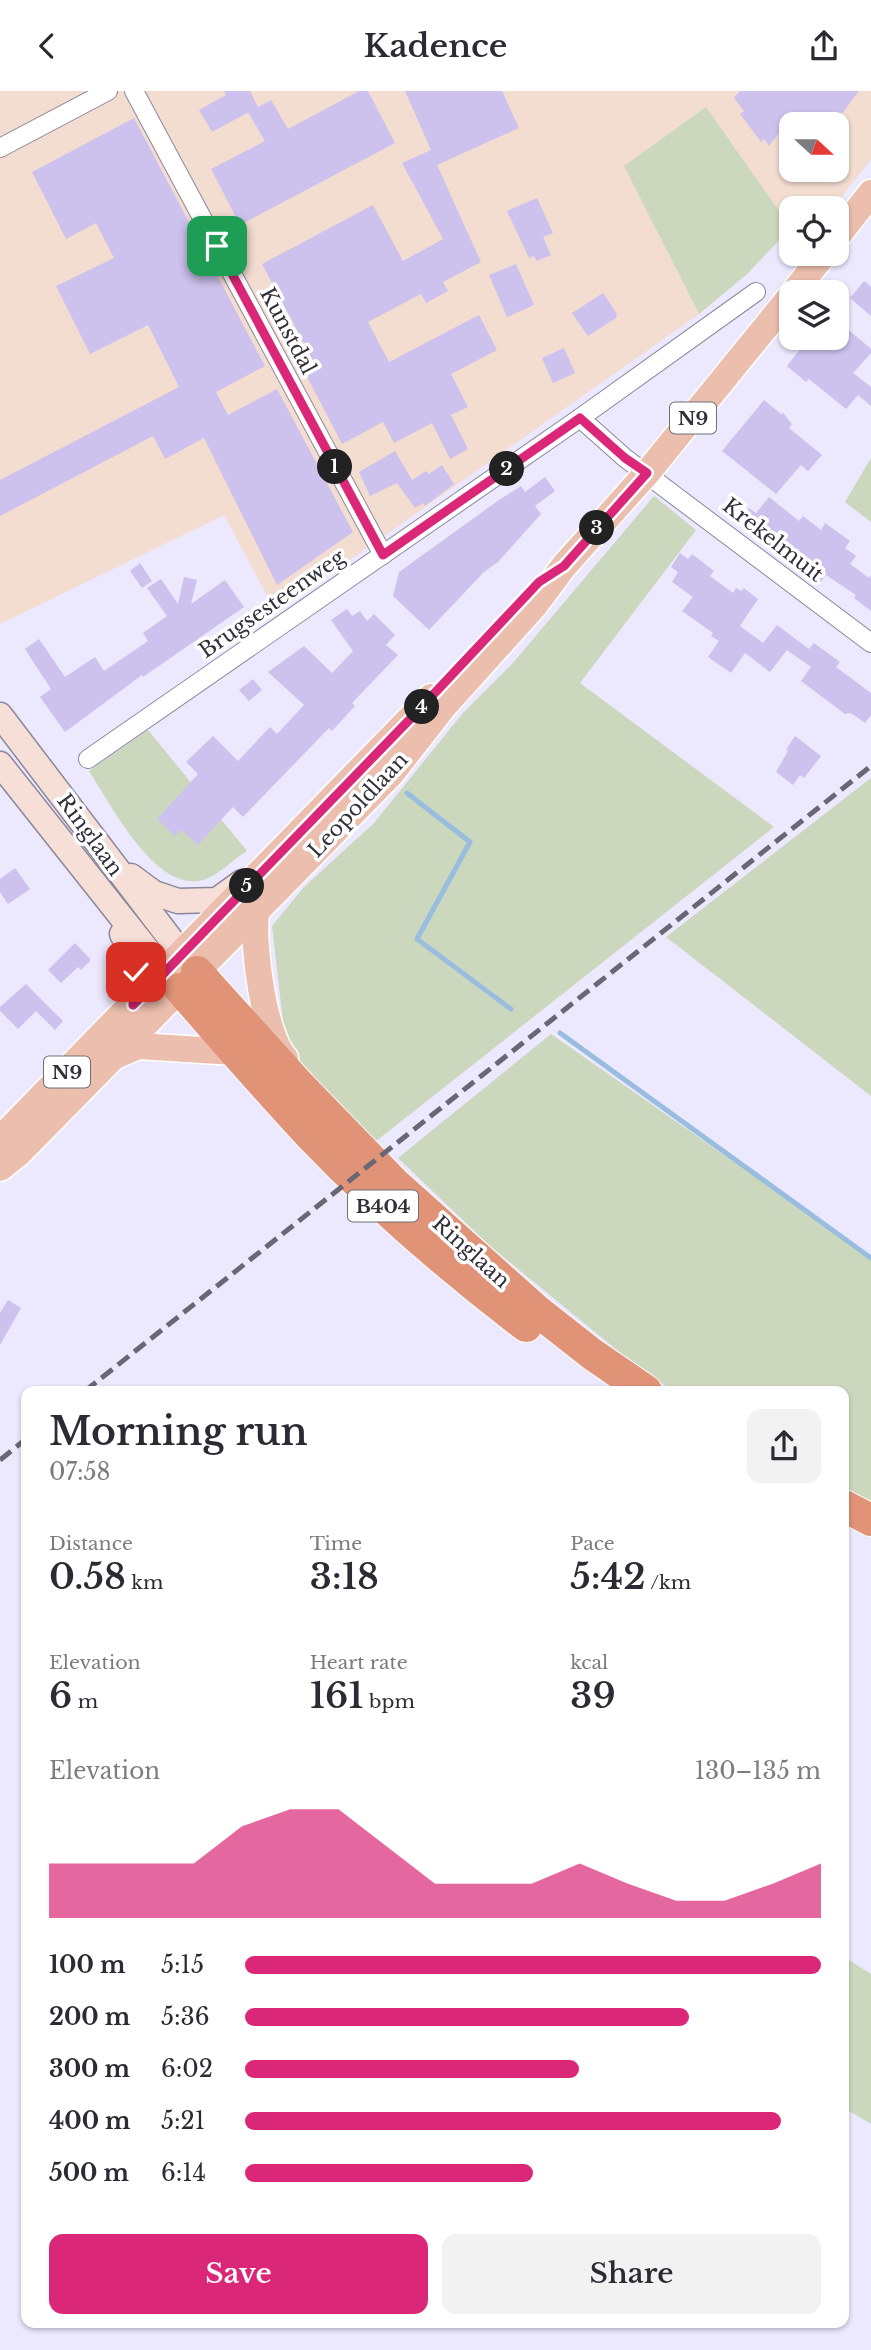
<!DOCTYPE html>
<html lang="en">
<head>
<meta charset="utf-8">
<style>
  body { margin:0; font-family:"Libre Baskerville",serif; background:#f2f2f3; color:#2b2b33; height:100vh; display:flex; flex-direction:column; font-size:26px; white-space:nowrap }
  * { box-sizing:border-box; margin:0 }
  p { font-size:23px; color:#7c7c81 }
  .icon { flex:none; width:38px; height:38px; fill:none; stroke:currentColor; stroke-width:2; stroke-linecap:round; stroke-linejoin:round }
  .map { position:relative; flex:1; overflow:hidden }
  .side { position:absolute; left:21px; top:1295px; width:828px; height:942px; display:flex; flex-direction:column; background:#fff; border-radius:14px; box-shadow:0 2px 5px #0004 }
  .side>* { flex:none }
  .needle { width:46px; rotate:111deg }
  .controls { position:absolute; left:779px; top:21px; display:grid; gap:14px }
  .controls a { display:grid; place-items:center; width:70px; height:70px; border-radius:14px; background:#fff; box-shadow:0 2px 5px #0004; font-size:35px }
  .pin { position:absolute; display:grid; place-items:center; width:60px; height:60px; color:#fff; margin:-30px; border-radius:14px; box-shadow:0 4px 10px #0006 }
  .km { position:absolute; width:35px; height:35px; margin:-18px; border-radius:50%; background:#222; color:#fff; font-size:19px; line-height:35px; text-align:center }
  .round { display:grid; place-items:center; flex:none; width:74px; height:74px; border-radius:14px; background:#f2f2f3 }
  .overview { display:flex; align-items:center; justify-content:space-between; height:119px; padding:0 28px }
  h1 { font-size:38px; font-weight:600; line-height:52px }
  .figures { display:grid; grid-template-columns:repeat(3,1fr); gap:10px; height:119px; padding:7px 28px }
  .figures div { display:grid; align-content:center }
  .figures b { font-size:35px; font-weight:600 }
  .figures small { font-size:19px; font-weight:400 }
  .figures p { font-size:19px }
  .chart { height:196px; padding:14px 28px }
  .chart p { display:flex; justify-content:space-between }
  .chart svg { width:100%; height:126px; margin-top:7px; fill:#db2777; opacity:.7 }
  .button { display:flex; gap:14px; margin-top:auto; padding:14px 28px }
  .button a { flex:1; height:80px; border-radius:14px; background:#db2777; color:#fff; font-size:28px; font-weight:600; line-height:80px; text-align:center }
  .button a+a { background:#f2f2f3; color:#2b2b33 }
  ul { padding:0 28px; list-style:none; font-size:23px }
  li { display:grid; grid-template-columns:112px 84px 1fr; align-items:center; height:52px }
  li i { height:18px; border-radius:9px; background:#db2777 }
  header { display:flex; justify-content:space-between; align-items:center; height:91px; padding:0 28px; background:#fff; font-size:32px; font-weight:600 }
  .map>svg:first-child { display:block }
  .industrial { fill:#f3dcd0; fill-rule:evenodd }
  .green { fill:#ccd8be }
  .lines { fill:none; stroke-linecap:round; stroke-linejoin:round }
  .stream { stroke:#98bdde; stroke-width:5 }
  .building { fill:#cdc2ee }
  .street-casing { stroke:#8b879b; stroke-width:20 }
  .secondary-casing { stroke:#8b879b; stroke-width:27 }
  .primary-casing { stroke:#fff; stroke-width:29 }
  .highway-casing { stroke:#fff; stroke-width:34 }
  .street { stroke:#fff; stroke-width:18 }
  .secondary { stroke:#f6dfd6; stroke-width:24 }
  .primary { stroke:#ecbead; stroke-width:26 }
  .highway { stroke:#e09377; stroke-width:32 }
  .rail { stroke:#6a6774; stroke-width:5; stroke-dasharray:14 7; stroke-linecap:butt }
  .route-casing { stroke:#fff; stroke-width:14 }
  .route { stroke:#db2777; stroke-width:9 }
  .labels { text-anchor:middle; stroke-width:7; stroke-linejoin:round; paint-order:stroke }
  .shield { fill:#fff; stroke:#706e74; stroke-width:2 }
  .shield-label { font-size:19px; font-weight:bold; fill:#323039 }
  .street-label { font-size:21px; fill:#323039; stroke:#fff }
</style>
</head>
<body>
<header><svg class="icon" aria-label="back" viewBox="0 0 24 24"><path d="M15 5l-7 7 7 7"/></svg>Kadence<svg class="icon" aria-label="share" viewBox="0 0 24 24"><path d="M12 15V3M7 8l5-5 5 5M5 13v7h14v-7"/></svg></header>
<div class="map">
<svg width="871" height="2259" viewBox="0 0 871 2259">
  <rect width="100%" height="100%" fill="#ece8fe"/>
  <!-- industrial -->
  <path class="industrial" d="M 0,0 L 871,0 L 871,68 L 833,117 L 791,117 L 791,137 L 706,16 L 624,75 L 699,223 L 276,521 L 224,424 L 0,533 ZM 791,33 L 836,33 L 836,79 L 791,79 Z"/>
  <!-- green -->
  <g class="green">
    <path d="M 706,16 L 791,137 L 746,184 L 699,223 L 624,75 Z"/>
    <path d="M 871,367 L 871,431 L 845,411 Z"/>
    <path d="M 654,405 L 696,439 L 580,592 L 774,736 L 375,1051 L 290,961 L 283,931 L 272,835 L 304,796 L 374,732 L 463,622 L 512,573 Z"/>
    <path d="M 148,639 L 247,760 C 235,767 218,784 206,788 C 157,806 111,713 89,680 Z"/>
    <path d="M 871,687 L 871,1005 L 666,846 Z"/>
    <path d="M 551,943 L 871,1167 L 871,1413 L 844,1400 L 844,1300 L 673,1300 L 635,1274 L 490,1155 L 398,1067 Z"/>
    <path d="M 844,1866 L 871,1883 L 871,2033 L 844,2017 Z"/>
  </g>
  <g class="lines">
    <!-- stream -->
    <g class="stream">
      <path d="M 407,702 L 470,751 L 417,848 L 511,918"/>
      <path d="M 560,942 L 871,1167"/>
    </g>
  </g>
  <!-- building -->
  <g class="building">
    <path d="M 224,0 L 250,0 L 258,16 L 271,9 L 288,38 L 359,0 L 368,0 L 395,52 L 240,134 L 211,78 L 265,50 L 248,21 L 251,20 L 212,41 L 199,19 L 226,4 Z"/>
    <path d="M 405,0 L 502,0 L 519,37 L 437,74 L 481,171 L 443,191 L 448,200 L 426,212 L 421,203 L 368,231 L 389,271 L 479,224 L 497,259 L 451,283 L 468,316 L 451,324 L 468,358 L 450,368 L 432,332 L 394,352 L 383,331 L 342,353 L 303,278 L 315,273 L 262,173 L 373,114 L 403,170 L 443,148 L 402,72 L 431,59 Z"/>
    <path d="M 740,0 L 859,0 L 840,25 L 850,33 L 786,33 L 769,55 L 764,48 L 761,51 L 740,23 L 744,20 L 734,7 Z"/>
    <path d="M 134,27 L 265,275 L 216,301 L 228,324 L 277,298 L 353,441 L 277,494 L 204,347 L 165,368 L 153,345 L 0,425 L 0,389 L 179,296 L 148,234 L 90,263 L 56,195 L 114,167 L 96,132 L 66,148 L 32,81 Z"/>
    <path d="M 537,107 L 553,142 L 543,146 L 551,164 L 537,170 L 534,165 L 529,167 L 507,120 Z"/>
    <path d="M 516,173 L 534,214 L 507,226 L 489,184 Z"/>
    <path d="M 864,190 L 871,196 L 871,225 L 850,207 Z"/>
    <path d="M 603,202 L 617,223 L 616,227 L 588,245 L 572,222 Z"/>
    <path d="M 836,228 L 871,258 L 871,262 L 853,282 L 871,296 L 871,315 L 858,304 L 846,318 L 809,288 L 806,291 L 787,275 L 809,247 L 836,247 Z"/>
    <path d="M 564,257 L 575,282 L 553,292 L 542,267 Z"/>
    <path d="M 764,309 L 781,323 L 783,322 L 792,333 L 789,337 L 822,364 L 808,380 L 801,374 L 776,403 L 722,360 Z"/>
    <path d="M 395,360 L 412,389 L 426,380 L 429,383 L 442,374 L 454,393 L 425,415 L 423,412 L 415,417 L 397,392 L 370,405 L 359,381 Z"/>
    <path d="M 545,386 L 555,400 L 535,415 L 541,423 L 498,471 L 484,481 L 429,539 L 393,505 L 399,481 L 499,409 L 521,395 L 525,401 Z"/>
    <path d="M 769,406 L 799,430 L 803,425 L 821,439 L 825,432 L 850,450 L 845,457 L 856,465 L 850,473 L 869,487 L 871,484 L 871,520 L 854,507 L 856,504 L 826,484 L 818,494 L 753,446 L 756,441 L 740,429 L 749,417 L 756,422 Z"/>
    <path d="M 680,462 L 688,468 L 692,463 L 714,480 L 710,485 L 733,502 L 736,497 L 741,500 L 744,497 L 758,508 L 740,535 L 763,552 L 777,534 L 809,558 L 814,552 L 840,571 L 836,576 L 871,602 L 871,624 L 865,632 L 851,622 L 845,623 L 801,590 L 811,576 L 787,559 L 770,581 L 745,562 L 731,582 L 708,566 L 719,550 L 711,545 L 713,542 L 682,520 L 693,506 L 672,491 L 678,481 L 671,476 Z"/>
    <path d="M 140,472 L 152,490 L 142,497 L 130,480 Z"/>
    <path d="M 184,486 L 197,489 L 191,513 L 225,489 L 244,516 L 143,586 L 142,584 L 65,641 L 40,606 L 51,598 L 25,558 L 39,548 L 65,586 L 95,566 L 104,580 L 148,550 L 143,542 L 167,525 L 147,497 L 161,488 L 178,513 Z"/>
    <path d="M 347,518 L 352,525 L 360,520 L 367,530 L 374,523 L 395,544 L 386,554 L 398,564 L 352,612 L 355,615 L 332,640 L 329,637 L 243,726 L 233,716 L 198,754 L 181,739 L 175,745 L 157,728 L 198,683 L 186,671 L 213,645 L 238,670 L 270,636 L 277,643 L 304,614 L 268,581 L 304,555 L 332,582 L 353,560 L 331,529 Z"/>
    <path d="M 253,588 L 262,599 L 249,610 L 239,599 Z"/>
    <path d="M 795,645 L 821,665 L 804,687 L 800,684 L 793,694 L 776,681 L 788,660 L 786,659 Z"/>
    <path d="M 15,777 L 30,798 L 8,813 L 0,801 L 0,788 Z"/>
    <path d="M 75,852 L 91,869 L 81,879 L 78,876 L 61,892 L 48,879 Z"/>
    <path d="M 26,893 L 63,930 L 55,939 L 36,920 L 18,938 L 0,920 L 0,916 Z"/>
    <path d="M 8,1209 L 21,1217 L 0,1254 L 0,1222 Z"/>
  </g>
  <g class="lines">
    <!-- street casing -->
    <g class="street-casing">
      <g id="street">
        <path d="M 134,0 L 383,464"/>
        <path d="M 0,57 L 108,0"/>
        <path d="M 580,327 L 625,367 L 871,552"/>
        <path d="M 88,668 L 580,327 L 756,201"/>
      </g>
    </g>
    <!-- secondary casing -->
    <g class="secondary-casing">
      <g id="secondary">
        <path d="M 0,624 L 182,863"/>
        <path d="M 0,673 L 165,881"/>
        <path d="M 131,785 L 154,802 L 178,810 L 217,809 L 242,791"/>
        <path d="M 122,843 C 138,871 137,882 133,914"/>
      </g>
    </g>
    <!-- primary casing -->
    <g class="primary-casing">
      <g id="primary">
        <path d="M 836,147 L 871,102"/>
        <path d="M 794,201 L 824,163"/>
        <path d="M 256,823 C 252,854 264,945 285,967"/>
        <path d="M 115,965 L 138,955 L 234,961"/>
        <path d="M 0,1048 L 431,606"/>
        <path d="M 0,1077 L 19,1062 L 391,683 L 444,615 L 535,514 L 564,475 L 647,382 L 791,205"/>
      </g>
    </g>
    <!-- highway casing -->
    <g class="highway-casing">
      <g id="highway">
        <path d="M 197,881 L 300,995 L 394,1092 L 536,1219 L 592,1263 L 646,1300"/>
        <path d="M 180,898 C 223,947 266,997 311,1045 C 377,1114 450,1177 526,1235"/>
        <path d="M 844,1415 L 871,1429"/>
      </g>
    </g>
    <!-- street -->
    <use href="#street" class="street"/>
    <!-- secondary -->
    <use href="#secondary" class="secondary"/>
    <!-- primary -->
    <use href="#primary" class="primary"/>
    <!-- highway -->
    <use href="#highway" class="highway"/>
    <!-- rail -->
    <g class="rail">
      <path d="M 85,1300 L 871,675"/>
      <path d="M 0,1369 L 26,1348"/>
    </g>
  </g>
  <g class="lines">
    <!-- route casing -->
    <g class="route-casing">
      <path id="route" d="M 136,881 L 133,914 L 414,624 L 539,491 L 564,475 L 647,382 L 625,367 L 580,327 L 383,464 L 217,155"/>
    </g>
    <!-- route -->
    <use href="#route" class="route"/>
  </g>
  <g class="labels">
    <!-- shield labels -->
    <g class="shield">
      <rect x="670" y="311.5" width="46" height="31" rx="5"/>
      <rect x="44" y="965.5" width="46" height="31" rx="5"/>
      <rect x="348" y="1099.5" width="70" height="31" rx="5"/>
    </g>
    <g class="shield-label">
      <text x="693" y="334">N9</text>
      <text x="67" y="988">N9</text>
      <text x="383" y="1122">B404</text>
    </g>
    <!-- street labels -->
    <g class="street-label">
      <text transform="translate(288 240) rotate(62)" y="7">Kunstdal</text>
      <text transform="translate(773 449) rotate(38)" y="7">Krekelmuit</text>
      <text transform="translate(272 513) rotate(-35)" y="7">Brugsesteenweg</text>
      <text transform="translate(358 714) rotate(-47)" y="7">Leopoldlaan</text>
      <text transform="translate(90 744) rotate(54)" y="7">Ringlaan</text>
      <text transform="translate(471 1161) rotate(42)" y="7">Ringlaan</text>
    </g>
  </g>
</svg>
<div class="controls">
<a><svg class="needle" viewBox="-14 -14 28 28"><path d="M0-13l5 13h-10z" fill="#e53935"/><path d="M0 13l5-13h-10z" fill="#7c7c81"/></svg></a>
<a><svg class="icon" aria-label="locate" viewBox="0 0 24 24"><circle cx="12" cy="12" r="6"/><path d="M12 2v4M12 18v4M2 12h4M18 12h4"/></svg></a>
<a><svg class="icon" aria-label="layers" viewBox="0 0 24 24"><path d="M12 4l9 5-9 5-9-5zM3 14l9 5 9-5"/></svg></a>
</div>
<div class="pin" style="left:217px;top:155px;background:#1e9e55"><svg class="icon" aria-label="arrive" viewBox="0 0 24 24"><path d="M6 21V4h12l-3 4 3 4H6"/></svg></div>
<div class="pin" style="left:136px;top:881px;background:#d93025"><svg class="icon" aria-label="check" viewBox="0 0 24 24"><path d="M5 12l5 5 9-10"/></svg></div>
<b class="km" style="left:335px;top:376px">1</b>
<b class="km" style="left:507px;top:378px">2</b>
<b class="km" style="left:597px;top:437px">3</b>
<b class="km" style="left:422px;top:616px">4</b>
<b class="km" style="left:247px;top:795px">5</b>
<section class="side">
<div class="overview"><div><h1>Morning run</h1><p>07:58</p></div><a class="round"><svg class="icon" aria-label="share" viewBox="0 0 24 24"><path d="M12 15V3M7 8l5-5 5 5M5 13v7h14v-7"/></svg></a></div>
<div class="figures">
<div><p>Distance</p><b>0.58<small> km</small></b></div>
<div><p>Time</p><b>3:18</b></div>
<div><p>Pace</p><b>5:42<small> /km</small></b></div>
</div>
<div class="figures">
<div><p>Elevation</p><b>6<small> m</small></b></div>
<div><p>Heart rate</p><b>161<small> bpm</small></b></div>
<div><p>kcal</p><b>39</b></div>
</div>
<div class="chart"><p><span>Elevation</span>130–135 m</p>
<svg viewBox="0 0 160 44" preserveAspectRatio="none"><path d="M0 44V25L10 25L20 25L30 25L40 12L50 6L60 6L70 19L80 32L90 32L100 32L110 25L120 32L130 38L140 38L150 32L160 25V44z"/></svg>
</div>
<ul>
<li><b>100 m</b>5:15<i style="width:100%"></i></li>
<li><b>200 m</b>5:36<i style="width:77%"></i></li>
<li><b>300 m</b>6:02<i style="width:58%"></i></li>
<li><b>400 m</b>5:21<i style="width:93%"></i></li>
<li><b>500 m</b>6:14<i style="width:50%"></i></li>
</ul>
<div class="button"><a>Save</a><a>Share</a></div>
</section>
</div>
</body>
</html>
